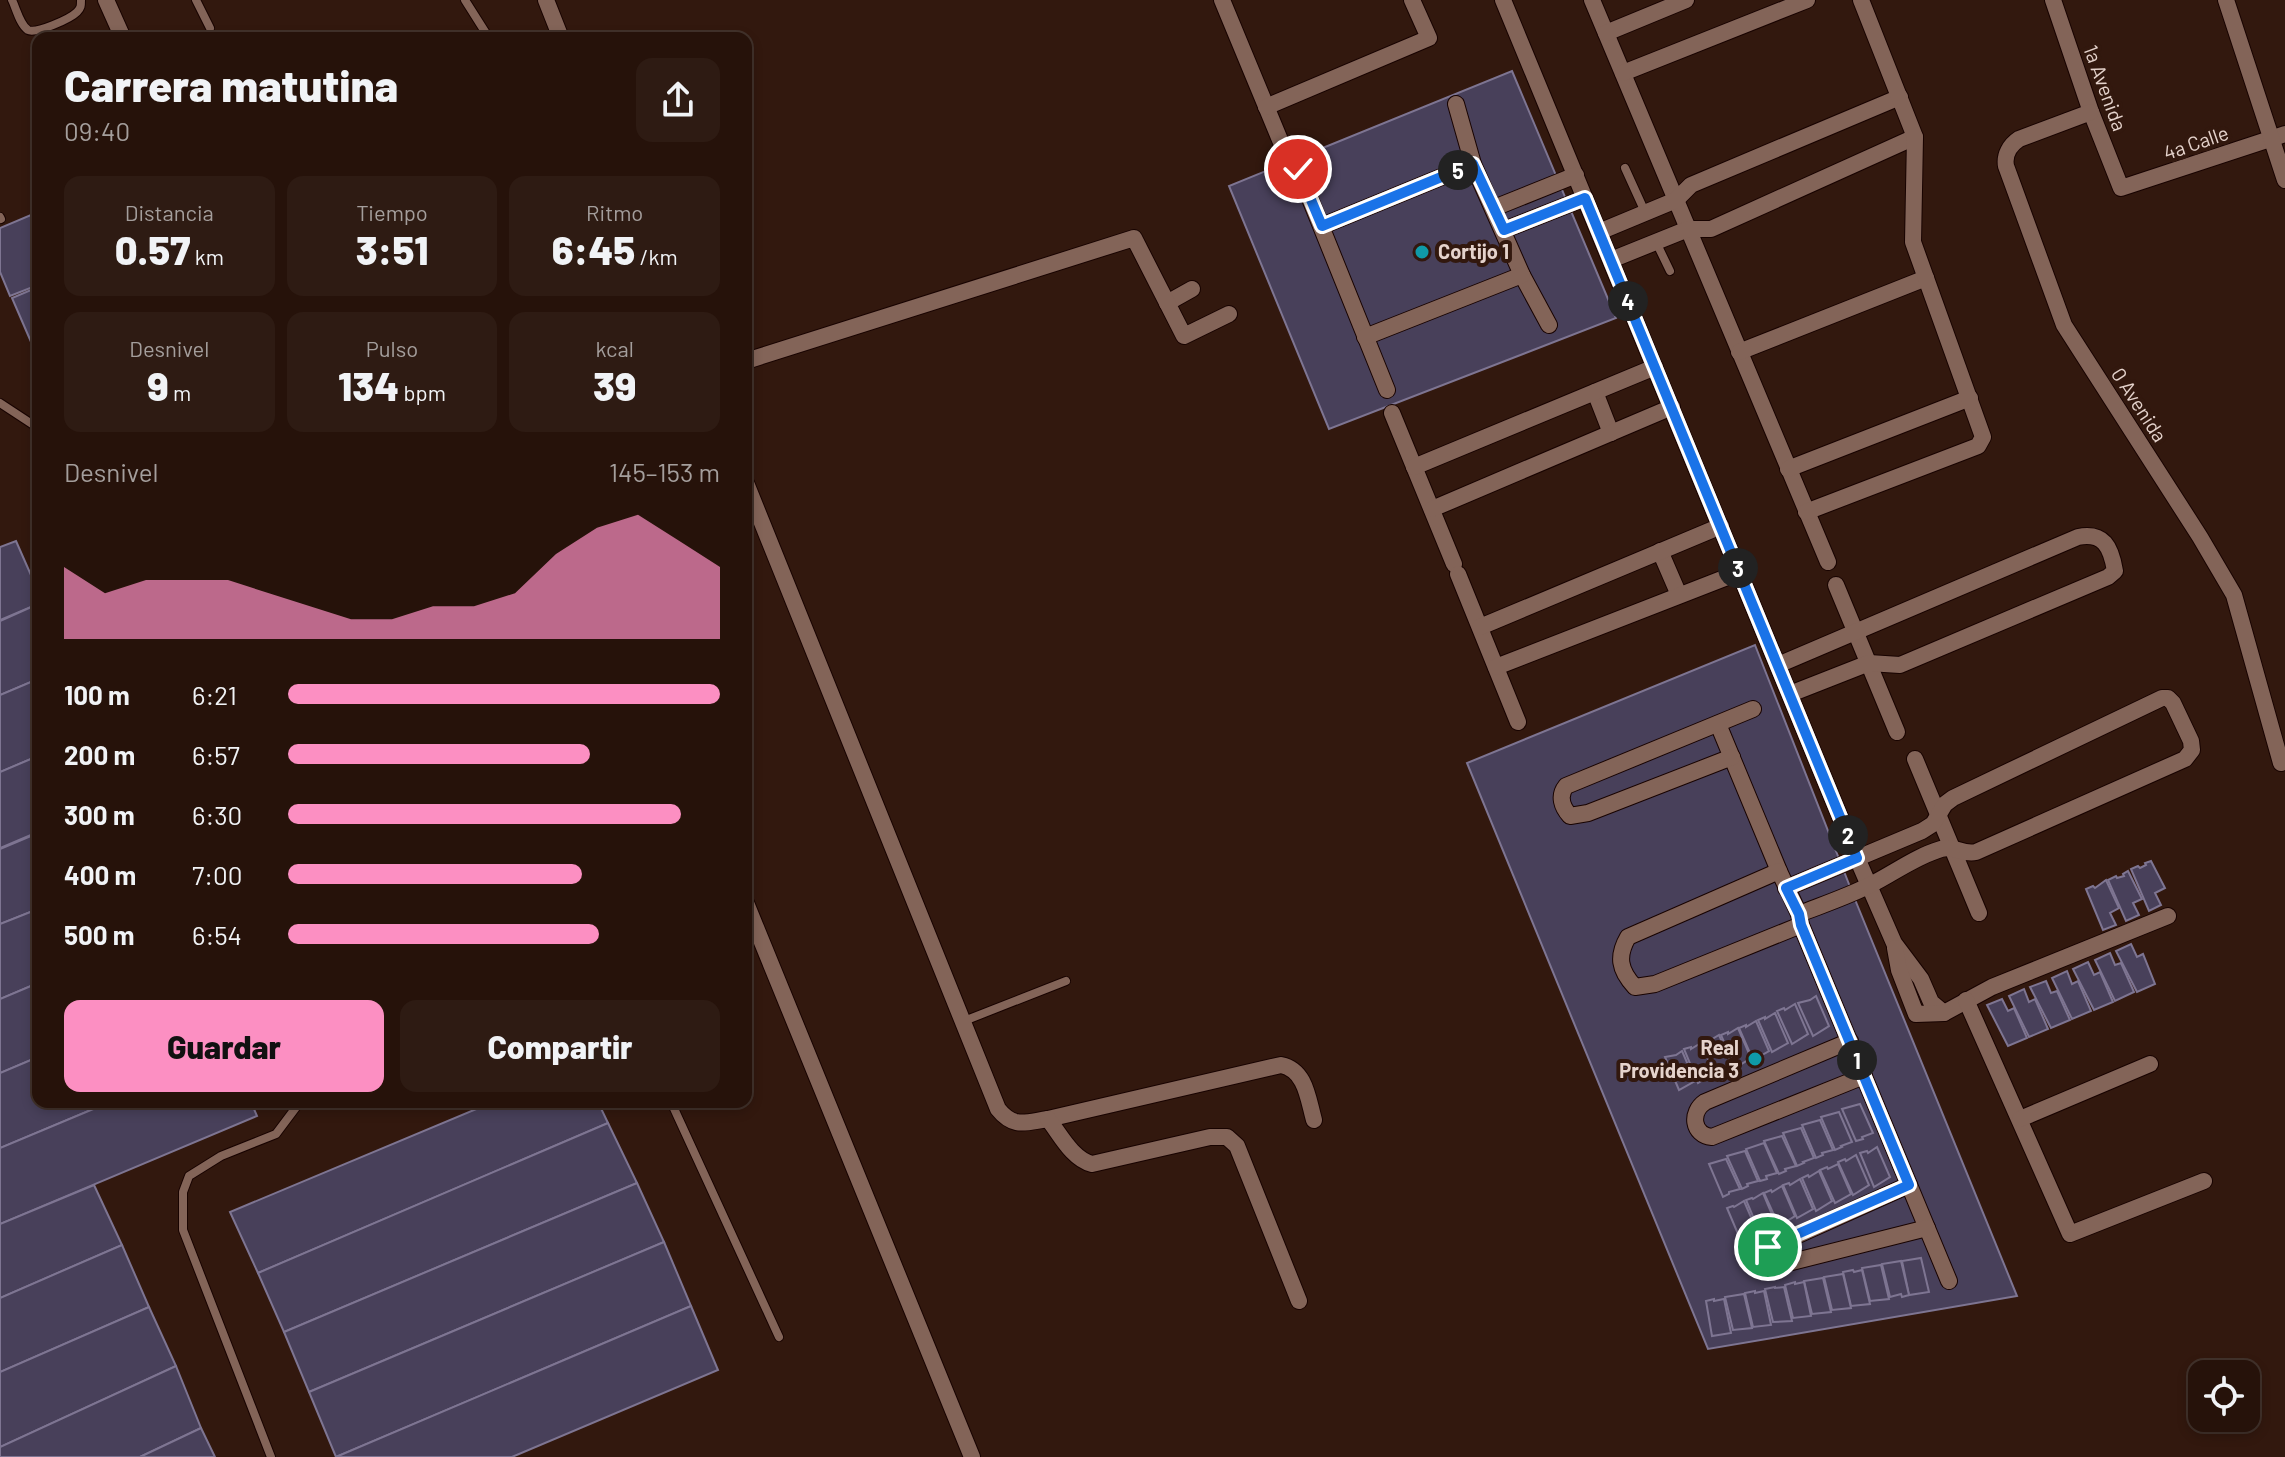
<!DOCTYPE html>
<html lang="es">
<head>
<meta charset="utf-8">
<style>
  body { margin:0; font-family:Barlow,sans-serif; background:#2e1b13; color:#f1f3f6; height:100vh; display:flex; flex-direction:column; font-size:30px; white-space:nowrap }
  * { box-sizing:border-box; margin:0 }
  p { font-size:26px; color:#a49e9c }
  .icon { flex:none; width:44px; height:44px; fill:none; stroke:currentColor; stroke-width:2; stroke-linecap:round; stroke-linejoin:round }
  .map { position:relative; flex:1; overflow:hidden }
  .sheet { position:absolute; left:32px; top:32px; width:720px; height:1076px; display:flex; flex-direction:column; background:#26120a; border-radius:16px; box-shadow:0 4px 12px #0003,0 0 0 2px #42322b }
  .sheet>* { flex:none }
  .tools { position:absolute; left:2188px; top:1360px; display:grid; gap:16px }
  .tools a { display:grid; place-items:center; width:72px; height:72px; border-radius:16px; background:#26120a; box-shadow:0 4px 12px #0003,0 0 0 2px #42322b; font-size:40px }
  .pin { position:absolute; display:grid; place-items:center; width:68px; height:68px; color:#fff; margin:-34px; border:4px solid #fff; border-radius:50%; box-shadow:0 2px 8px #0007 }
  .km { position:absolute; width:40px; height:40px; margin:-20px; border-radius:50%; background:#222; color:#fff; font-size:22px; line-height:40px; text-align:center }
  .round { display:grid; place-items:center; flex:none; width:84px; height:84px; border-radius:16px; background:#2e1b13 }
  .overview { display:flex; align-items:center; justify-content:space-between; height:136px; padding:0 32px }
  h1 { font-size:44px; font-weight:800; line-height:60px }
  .stats { display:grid; grid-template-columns:repeat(3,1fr); gap:12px; height:136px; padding:8px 32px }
  .stats div { display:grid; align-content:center; border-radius:16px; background:#2e1b13; text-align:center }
  .stats b { font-size:40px; font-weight:800 }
  .stats small { font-size:22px; font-weight:400 }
  .stats p { font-size:22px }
  .chart { height:224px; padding:16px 32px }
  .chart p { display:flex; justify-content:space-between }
  .chart svg { width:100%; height:144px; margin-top:8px; fill:#fc8fc2; opacity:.7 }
  .cta { display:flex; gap:16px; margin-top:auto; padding:16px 32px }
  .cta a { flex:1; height:92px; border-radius:16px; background:#fc8fc2; color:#111; font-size:32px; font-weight:800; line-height:92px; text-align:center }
  .cta a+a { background:#2e1b13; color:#f1f3f6 }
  ul { padding:0 32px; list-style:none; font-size:26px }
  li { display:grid; grid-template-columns:128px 96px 1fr; align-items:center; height:60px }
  li i { height:20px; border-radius:10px; background:#fc8fc2 }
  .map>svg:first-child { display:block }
  .building { fill:#48405a; stroke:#7e7592; stroke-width:2 }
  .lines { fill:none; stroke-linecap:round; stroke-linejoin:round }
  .lane-casing { stroke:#180300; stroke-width:10 }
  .street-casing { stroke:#180300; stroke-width:18 }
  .lane { stroke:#836458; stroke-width:8 }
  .street { stroke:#836458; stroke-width:16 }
  .route-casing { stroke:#fff; stroke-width:16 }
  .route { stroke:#1a73e8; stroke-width:10 }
  .culture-dot { fill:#0f9aa8; stroke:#32180e; stroke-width:3 }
  .labels { text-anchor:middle; stroke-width:8; stroke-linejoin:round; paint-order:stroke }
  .street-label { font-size:20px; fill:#e5d3cc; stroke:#32180e }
  .poi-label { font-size:20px; font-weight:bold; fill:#e5d3cc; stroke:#32180e; text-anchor:start }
</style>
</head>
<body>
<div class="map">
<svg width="2285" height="1457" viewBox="0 0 2285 1457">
  <rect width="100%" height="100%" fill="#32180e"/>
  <!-- building -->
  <g class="building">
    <path d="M 1512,71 L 1616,318 L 1329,429 L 1229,186 Z"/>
    <path d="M 38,212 L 38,285 L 10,296 L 0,272 L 0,228 Z"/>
    <path d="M 38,287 L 38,358 L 12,298 Z"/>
    <path d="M 16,541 L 38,591 L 38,604 L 0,620 L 0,547 Z"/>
    <path d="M 38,604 L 38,679 L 0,695 L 0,621 Z"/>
    <path d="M 1755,645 L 1856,902 L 2017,1296 L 1708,1349 L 1467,763 Z"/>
    <path d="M 38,679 L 38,756 L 0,772 L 0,695 Z"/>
    <path d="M 38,756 L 38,832 L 0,848 L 0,772 Z"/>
    <path d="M 38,833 L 38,909 L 0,924 L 0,849 Z"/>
    <path d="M 2151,861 L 2165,888 L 2155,893 L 2161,905 L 2149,911 L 2131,869 L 2138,866 L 2140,868 L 2146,865 L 2145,863 Z"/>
    <path d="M 2128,871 L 2142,899 L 2133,903 L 2139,915 L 2126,921 L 2108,880 L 2116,876 L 2117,878 L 2124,876 L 2123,874 Z"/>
    <path d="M 2106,880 L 2119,908 L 2110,913 L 2116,925 L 2103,930 L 2086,889 L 2093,886 L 2095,888 Z"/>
    <path d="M 38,909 L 38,983 L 0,999 L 0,924 Z"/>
    <path d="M 2131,944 L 2137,957 L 2143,954 L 2155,984 L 2137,992 L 2116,951 Z"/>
    <path d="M 2110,953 L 2115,965 L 2121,963 L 2134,992 L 2115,1001 L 2095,960 Z"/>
    <path d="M 2088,962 L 2094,975 L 2100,972 L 2113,1002 L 2094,1010 L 2073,969 Z"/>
    <path d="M 2067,971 L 2072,984 L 2078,981 L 2091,1011 L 2072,1019 L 2052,978 Z"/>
    <path d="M 2046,981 L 2051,993 L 2057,991 L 2070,1020 L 2051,1028 L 2030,987 Z"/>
    <path d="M 38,983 L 38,1057 L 0,1073 L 0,999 Z"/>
    <path d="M 2024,989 L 2029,1002 L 2035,999 L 2048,1029 L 2029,1037 L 2009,996 Z"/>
    <path d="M 1816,996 L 1829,1026 L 1813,1036 L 1798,1003 L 1810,1000 Z"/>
    <path d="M 2002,999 L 2008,1011 L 2014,1008 L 2027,1038 L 2008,1046 L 1987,1005 Z"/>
    <path d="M 1795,1004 L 1808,1034 L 1792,1044 L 1777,1011 L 1784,1008 L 1785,1010 Z"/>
    <path d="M 1775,1013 L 1788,1043 L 1772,1052 L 1758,1020 L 1765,1017 L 1765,1019 Z"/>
    <path d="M 1756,1021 L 1769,1051 L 1753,1060 L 1739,1028 L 1746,1025 L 1746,1027 Z"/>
    <path d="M 1738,1028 L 1751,1058 L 1735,1068 L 1721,1035 L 1728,1032 L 1728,1034 Z"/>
    <path d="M 1719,1035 L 1732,1065 L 1717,1075 L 1702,1042 L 1709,1039 L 1709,1041 Z"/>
    <path d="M 1701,1043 L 1714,1073 L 1698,1083 L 1684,1049 L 1691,1047 L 1691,1049 Z"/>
    <path d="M 1682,1051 L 1695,1081 L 1679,1090 L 1665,1057 L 1676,1055 Z"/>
    <path d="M 38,1057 L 38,1102 L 110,1102 L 0,1148 L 0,1073 Z"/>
    <path d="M 110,1102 L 251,1102 L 257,1116 L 0,1224 L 0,1148 Z"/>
    <path d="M 493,1102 L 598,1102 L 608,1123 L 258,1273 L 230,1212 Z"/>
    <path d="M 1860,1104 L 1873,1133 L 1862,1137 L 1863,1139 L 1856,1141 L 1842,1109 Z"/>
    <path d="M 1839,1112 L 1852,1142 L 1841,1146 L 1842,1147 L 1835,1150 L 1821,1117 Z"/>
    <path d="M 1820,1120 L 1833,1150 L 1822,1153 L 1823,1155 L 1816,1158 L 1802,1125 Z"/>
    <path d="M 608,1123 L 637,1183 L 284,1332 L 258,1273 Z"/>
    <path d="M 1801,1128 L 1814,1158 L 1803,1162 L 1804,1163 L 1797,1166 L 1783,1133 Z"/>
    <path d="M 1782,1136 L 1796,1166 L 1785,1169 L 1786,1171 L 1779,1174 L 1764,1141 Z"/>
    <path d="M 1764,1143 L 1777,1173 L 1766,1176 L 1767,1179 L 1760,1181 L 1746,1149 Z"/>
    <path d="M 1877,1147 L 1890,1177 L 1874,1187 L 1860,1153 L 1867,1151 L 1868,1153 Z"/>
    <path d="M 1745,1151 L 1758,1181 L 1747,1184 L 1748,1186 L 1742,1189 L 1727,1156 Z"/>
    <path d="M 1856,1155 L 1869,1185 L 1853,1195 L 1838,1162 L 1845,1159 L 1846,1161 Z"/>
    <path d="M 1726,1159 L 1740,1189 L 1729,1192 L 1729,1194 L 1723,1197 L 1709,1164 Z"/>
    <path d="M 1838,1164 L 1851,1194 L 1835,1203 L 1820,1170 L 1827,1167 L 1828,1169 Z"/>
    <path d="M 1819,1171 L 1832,1201 L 1816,1211 L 1802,1178 L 1808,1175 L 1809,1177 Z"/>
    <path d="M 1800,1179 L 1813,1209 L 1797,1218 L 1783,1185 L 1789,1183 L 1790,1185 Z"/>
    <path d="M 637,1183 L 664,1242 L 309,1392 L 284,1332 Z"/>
    <path d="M 94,1185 L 122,1245 L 0,1298 L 0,1224 Z"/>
    <path d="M 1782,1186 L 1795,1216 L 1779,1226 L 1764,1193 L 1771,1190 L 1772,1192 Z"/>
    <path d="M 1763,1193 L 1776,1224 L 1760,1233 L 1746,1200 L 1752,1198 L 1753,1199 Z"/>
    <path d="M 1744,1201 L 1757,1231 L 1741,1241 L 1727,1208 L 1733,1206 L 1734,1207 Z"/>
    <path d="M 664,1242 L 691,1306 L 336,1457 L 309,1392 Z"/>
    <path d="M 122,1245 L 149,1307 L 0,1372 L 0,1298 Z"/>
    <path d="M 1921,1258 L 1929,1292 L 1909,1295 L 1902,1261 Z"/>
    <path d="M 1901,1261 L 1909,1295 L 1902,1297 L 1901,1294 L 1890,1297 L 1882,1264 Z"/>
    <path d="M 1881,1265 L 1889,1299 L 1870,1301 L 1862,1268 Z"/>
    <path d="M 1853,1270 L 1854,1272 L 1862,1270 L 1870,1304 L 1851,1306 L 1843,1272 Z"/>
    <path d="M 1843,1274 L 1851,1308 L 1832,1310 L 1824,1277 Z"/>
    <path d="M 1823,1278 L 1831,1312 L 1812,1314 L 1804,1281 Z"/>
    <path d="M 1795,1282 L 1795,1284 L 1804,1282 L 1811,1316 L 1793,1318 L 1785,1285 Z"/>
    <path d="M 1775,1287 L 1775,1288 L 1784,1287 L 1792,1321 L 1773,1322 L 1765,1289 Z"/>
    <path d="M 1755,1291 L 1755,1293 L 1764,1291 L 1771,1325 L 1753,1327 L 1745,1293 Z"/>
    <path d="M 1744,1294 L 1752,1328 L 1733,1330 L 1725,1297 Z"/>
    <path d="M 1714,1299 L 1714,1301 L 1724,1299 L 1731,1333 L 1712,1336 L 1706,1301 Z"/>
    <path d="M 691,1306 L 718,1370 L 512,1457 L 336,1457 Z"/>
    <path d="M 149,1307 L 176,1366 L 0,1447 L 0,1372 Z"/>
    <path d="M 176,1366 L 201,1428 L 140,1457 L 0,1457 L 0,1447 Z"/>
    <path d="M 201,1428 L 215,1457 L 140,1457 Z"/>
  </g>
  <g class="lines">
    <!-- lane casing -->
    <g class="lane-casing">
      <g id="lane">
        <path d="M 12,0 C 16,8 20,25 28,30 C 36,34 70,19 77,12 C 81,8 81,6 81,0"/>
        <path d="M 196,0 L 210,28"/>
        <path d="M 465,0 L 489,38"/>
        <path d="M 1625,168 L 1645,212"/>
        <path d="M 0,217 L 1,219"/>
        <path d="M 1656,242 L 1670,271"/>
        <path d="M 0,403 L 38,428"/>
        <path d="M 964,1021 L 1066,981"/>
        <path d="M 671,1102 L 779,1337"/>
        <path d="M 271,1457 L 183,1230 L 183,1192 L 189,1176 L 221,1156 L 276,1134 L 300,1102"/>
      </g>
    </g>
    <!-- street casing -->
    <g class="street-casing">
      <g id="street">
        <path d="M 106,0 L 123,38"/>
        <path d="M 546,0 L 561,38"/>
        <path d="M 1222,0 L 1285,152"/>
        <path d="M 1503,0 L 1857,858 L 1894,943 L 1921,979 L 1931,1002 L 1944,1013"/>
        <path d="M 1592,0 L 1828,562"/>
        <path d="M 2053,0 L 2091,112 L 2121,188 L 2285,134"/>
        <path d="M 2226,0 L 2285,180"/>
        <path d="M 1606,33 L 1686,0"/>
        <path d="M 1623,73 L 1807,0"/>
        <path d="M 1456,104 L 1473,164 L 1522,275 L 1549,325"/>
        <path d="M 1266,107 L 1429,38 L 1412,0"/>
        <path d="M 2091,112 L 2019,139 C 2010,145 2004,155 2006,166 L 2064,325 L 2200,537 L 2234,595 L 2281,763"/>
        <path d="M 1298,169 L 1387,390"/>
        <path d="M 1494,208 L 1576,175"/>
        <path d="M 1322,226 L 1473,164"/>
        <path d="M 1504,230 L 1585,198"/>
        <path d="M 1599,232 L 1676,200 L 1691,185 L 1900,97"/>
        <path d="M 1611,260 L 1688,229 L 1711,229 L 1915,137"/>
        <path d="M 1167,303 L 1192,289"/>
        <path d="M 1365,337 L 1522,275"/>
        <path d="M 1739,352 L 1926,278"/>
        <path d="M 746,361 L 1134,238 L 1184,336 L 1229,314"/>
        <path d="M 1595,392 L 1611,433"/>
        <path d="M 1392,413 L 1454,564"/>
        <path d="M 1414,467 L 1655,367"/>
        <path d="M 1788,469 L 1970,398"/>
        <path d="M 746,483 L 998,1109 C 1014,1129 1026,1122 1048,1119 L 1281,1065 C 1306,1070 1308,1099 1314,1120"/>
        <path d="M 1432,509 L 1672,407"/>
        <path d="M 1806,512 L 1978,446 L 1983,437 L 1913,242 L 1915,137 L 1861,0"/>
        <path d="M 1660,551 L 1679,595"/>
        <path d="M 1458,574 L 1518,722"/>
        <path d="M 1836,585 L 1897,732"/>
        <path d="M 1480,627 L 1721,526"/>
        <path d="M 1778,665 L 2078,537 C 2104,532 2111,547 2115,571 L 2108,577 L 1900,665 L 1869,663 L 1790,694"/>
        <path d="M 1496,667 L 1740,572"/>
        <path d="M 1718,724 L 1779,871 L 1799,914 L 1801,925 L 1949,1281"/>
        <path d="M 1732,757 L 1588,813 L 1570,816 C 1562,807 1558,796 1566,786 L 1753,709"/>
        <path d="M 1915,759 L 1979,913"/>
        <path d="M 1779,871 L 1628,937 C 1617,956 1619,970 1635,987 L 1655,984 L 1801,925"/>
        <path d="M 1786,888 L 1922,831 L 1933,824 L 1945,804 L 1953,798 L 2162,698 L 2168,698 L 2173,703 L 2191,741 L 2192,750 L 2185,759 L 1976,852 C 1962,855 1954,845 1941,849 C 1914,857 1893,874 1868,886 C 1846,897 1822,905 1799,914"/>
        <path d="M 746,903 L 972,1457"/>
        <path d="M 1895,948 L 1899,970 L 1916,1014 L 1944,1013 L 1992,987 L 2168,916"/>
        <path d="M 1966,1000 L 2070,1234 L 2204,1181"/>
        <path d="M 1850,1041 L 1705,1102 C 1690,1112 1692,1135 1712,1137 L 1864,1076"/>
        <path d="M 1048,1119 C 1060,1134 1072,1159 1092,1164 L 1210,1137 L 1227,1137 L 1237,1146 L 1299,1301"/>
        <path d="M 2020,1119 L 2150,1064"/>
        <path d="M 1909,1185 L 1758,1253 L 1753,1257 C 1757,1268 1762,1268 1772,1267 L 1927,1228"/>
      </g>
    </g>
    <!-- lane -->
    <use href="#lane" class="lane"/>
    <!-- street -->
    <use href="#street" class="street"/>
  </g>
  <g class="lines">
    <!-- route casing -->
    <g class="route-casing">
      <path id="route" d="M 1298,169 L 1322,226 L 1473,164 L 1504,230 L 1585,198 L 1857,858 L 1786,888 L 1799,914 L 1801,925 L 1909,1185 L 1768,1247"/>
    </g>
    <!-- route -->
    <use href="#route" class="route"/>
  </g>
  <!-- markers -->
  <g class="culture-dot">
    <circle cx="1422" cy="252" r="8"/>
    <circle cx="1755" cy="1059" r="8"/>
  </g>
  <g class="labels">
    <!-- street labels -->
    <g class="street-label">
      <text transform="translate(2105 88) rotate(70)" y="7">1a Avenida</text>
      <text transform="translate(2196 143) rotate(-19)" y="7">4a Calle</text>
      <text transform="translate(2139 405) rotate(57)" y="7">0 Avenida</text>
    </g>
    <!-- poi labels -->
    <g class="poi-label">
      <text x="1438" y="259">Cortijo 1</text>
      <text x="1739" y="1055" text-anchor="end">Real<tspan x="1739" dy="23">Providencia 3</tspan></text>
    </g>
  </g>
</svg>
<div class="tools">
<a><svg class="icon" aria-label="locate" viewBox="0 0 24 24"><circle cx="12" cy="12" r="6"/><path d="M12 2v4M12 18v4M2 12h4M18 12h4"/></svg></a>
</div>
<div class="pin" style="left:1768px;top:1247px;background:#1e9e55"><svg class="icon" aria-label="arrive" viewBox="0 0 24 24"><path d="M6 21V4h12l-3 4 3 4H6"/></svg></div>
<div class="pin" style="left:1298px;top:169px;background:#d93025"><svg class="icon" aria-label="check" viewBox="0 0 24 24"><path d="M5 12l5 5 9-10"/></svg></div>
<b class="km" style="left:1857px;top:1060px">1</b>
<b class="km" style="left:1848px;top:835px">2</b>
<b class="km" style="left:1738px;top:568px">3</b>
<b class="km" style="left:1628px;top:301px">4</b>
<b class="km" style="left:1458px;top:170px">5</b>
<section class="sheet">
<div class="overview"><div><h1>Carrera matutina</h1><p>09:40</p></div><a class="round"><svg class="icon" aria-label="share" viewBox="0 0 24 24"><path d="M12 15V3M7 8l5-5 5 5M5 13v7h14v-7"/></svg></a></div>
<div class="stats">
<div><p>Distancia</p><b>0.57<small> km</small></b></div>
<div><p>Tiempo</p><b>3:51</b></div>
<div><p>Ritmo</p><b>6:45<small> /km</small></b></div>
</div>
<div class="stats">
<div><p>Desnivel</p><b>9<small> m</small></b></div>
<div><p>Pulso</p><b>134<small> bpm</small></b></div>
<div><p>kcal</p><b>39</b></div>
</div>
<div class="chart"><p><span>Desnivel</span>145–153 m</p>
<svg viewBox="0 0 160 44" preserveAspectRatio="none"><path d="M0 44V22L10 30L20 26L30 26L40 26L50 30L60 34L70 38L80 38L90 34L100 34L110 30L120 18L130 10L140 6L150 14L160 22V44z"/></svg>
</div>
<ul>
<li><b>100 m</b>6:21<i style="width:100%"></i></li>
<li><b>200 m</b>6:57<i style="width:70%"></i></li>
<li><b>300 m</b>6:30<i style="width:91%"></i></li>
<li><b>400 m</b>7:00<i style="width:68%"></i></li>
<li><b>500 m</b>6:54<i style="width:72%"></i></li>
</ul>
<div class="cta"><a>Guardar</a><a>Compartir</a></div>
</section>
</div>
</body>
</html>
